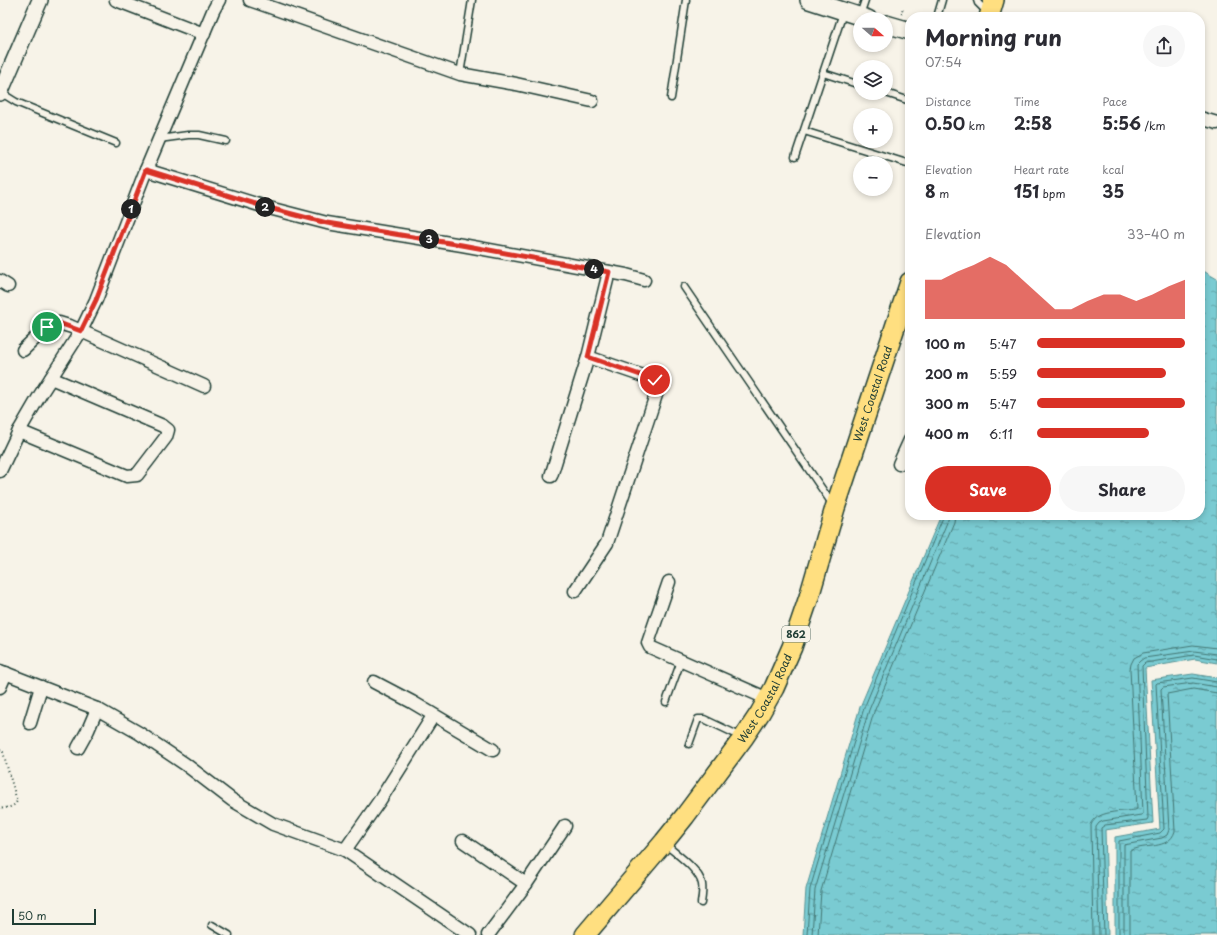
<!DOCTYPE html>
<html lang="en">
<head>
<meta charset="utf-8">
<style>
  body { margin:0; font-family:"Playpen Sans",sans-serif; background:#f7f7f7; color:#2b2b33; height:100vh; display:flex; flex-direction:column; font-size:15px; white-space:nowrap }
  * { box-sizing:border-box; margin:0 }
  p { font-size:13px; color:#7c7c81 }
  .icon { flex:none; width:22px; height:22px; fill:none; stroke:currentColor; stroke-width:2; stroke-linecap:round; stroke-linejoin:round }
  .map { position:relative; flex:1; overflow:hidden }
  .drawer { position:absolute; left:905px; top:12px; width:300px; height:508px; display:flex; flex-direction:column; background:#fff; border-radius:16px; box-shadow:0 2px 6px #0003 }
  .drawer>* { flex:none }
  .needle { width:26px; rotate:110deg }
  .tools { position:absolute; left:853px; top:12px; display:grid; gap:8px }
  .tools a { display:grid; place-items:center; width:40px; height:40px; border-radius:50%; background:#fff; box-shadow:0 2px 6px #0003; font-size:20px }
  .scale { position:absolute; left:12px; bottom:10px; width:84px; box-sizing:border-box; padding-left:4px; border:2px solid #1f3d34; border-top:0; font-size:11px; line-height:14px; white-space:nowrap; color:#1f3d34; -webkit-text-stroke:3px #f7f3e8; paint-order:stroke }
  .pin { position:absolute; display:grid; place-items:center; width:34px; height:34px; color:#fff; margin:-17px; border:2px solid #fff; border-radius:50%; box-shadow:0 1px 4px #0007 }
  .km { position:absolute; width:20px; height:20px; margin:-10px; border-radius:50%; background:#222; color:#fff; font-size:11px; line-height:20px; text-align:center }
  .round { display:grid; place-items:center; flex:none; width:42px; height:42px; border-radius:21px; background:#f7f7f7 }
  .head { display:flex; align-items:center; justify-content:space-between; height:68px; padding:0 20px }
  h1 { font-size:22px; font-weight:700; line-height:30px }
  .figures { display:grid; grid-template-columns:repeat(3,1fr); gap:6px; height:68px; padding:4px 20px }
  .figures div { display:grid; align-content:center }
  .figures b { font-size:17px; font-weight:700 }
  .figures small { font-size:11px; font-weight:400 }
  .figures p { font-size:11px }
  .chart { height:112px; padding:8px 20px }
  .chart p { display:flex; justify-content:space-between }
  .chart svg { width:100%; height:72px; margin-top:4px; fill:#d93025; opacity:.7 }
  .button { display:flex; gap:8px; margin-top:auto; padding:8px 20px }
  .button a { flex:1; height:46px; border-radius:24px; background:#d93025; color:#fff; font-size:16px; font-weight:700; line-height:46px; text-align:center }
  .button a+a { background:#f7f7f7; color:#2b2b33 }
  ul { padding:0 20px; list-style:none; font-size:13px }
  li { display:grid; grid-template-columns:64px 48px 1fr; align-items:center; height:30px }
  li i { height:10px; border-radius:5px; background:#d93025 }
  .map>svg:first-child { display:block }
  .water { fill:url(#water-ripples); stroke:#569293 }
  .lines { fill:none; stroke-linecap:round; stroke-linejoin:round }
  .shore { stroke:#437673; stroke-width:1 }
  .service-casing { stroke:#1f3d34; stroke-width:9 }
  .minor-casing { stroke:#1f3d34; stroke-width:15 }
  .tertiary-casing { stroke:#1f3d34; stroke-width:18 }
  .secondary-casing { stroke:#1f3d34; stroke-width:20 }
  .primary-casing { stroke:#1f3d34; stroke-width:22 }
  .path { stroke:#1f3d34; stroke-width:2; stroke-dasharray:1 3; stroke-linecap:butt }
  .service { stroke:#f7f3e8; stroke-width:6 }
  .minor { stroke:#f7f3e8; stroke-width:12 }
  .tertiary { stroke:#f7f3e8; stroke-width:15 }
  .secondary { stroke:#f7f3e8; stroke-width:17 }
  .primary { stroke:#ffdf80; stroke-width:19 }
  .route-casing { stroke:#fff; stroke-width:8 }
  .route { stroke:#d93025; stroke-width:5 }
  .labels { text-anchor:middle; stroke-width:3.5; stroke-linejoin:round; paint-order:stroke }
  .shield { fill:#f7f3e8; stroke:#60746a; stroke-width:1 }
  .shield-label { font-size:10px; font-weight:bold; fill:#1f3d34 }
  .street-label { font-size:11px; fill:#1f3d34; stroke:#f7f3e8 }
</style>
</head>
<body>
<div class="map">
<svg width="1217" height="935" viewBox="0 0 1217 935">
  <defs>
    <pattern id="water-ripples" width="26" height="14" patternUnits="userSpaceOnUse"><rect width="26" height="14" fill="#7acbd2"/><path d="M2 4q2-2 4 0t4 0M15 11q2-2 4 0t4 0" fill="none" stroke="#63a6ab"/></pattern>
  </defs>
  <rect width="100%" height="100%" fill="#f7f3e8"/>
  <filter id="ink" filterUnits="userSpaceOnUse"><feTurbulence type="fractalNoise" baseFrequency=".025" numOctaves="2"/><feDisplacementMap in="SourceGraphic" scale="8" xChannelSelector="R" yChannelSelector="G"/><feConvolveMatrix kernelMatrix="1 2 1 2 8 2 1 2 1" color-interpolation-filters="sRGB"/></filter>
  <g filter="url(#ink)">
    <!-- water -->
    <g class="water">
      <path d="M 1200,269 L 1217,279 L 1217,663 L 1195,659 L 1145,668 L 1153,823 L 1105,830 L 1108,935 L 803,935 L 806,889 L 860,707 L 941,515 L 1200,515 Z"/>
      <path d="M 1193,674 L 1217,678 L 1217,935 L 1115,935 L 1115,837 L 1160,829 L 1151,680 Z"/>
    </g>
    <g class="lines">
      <!-- shore -->
      <g class="shore">
        <path d="M 807,935 L 810,889 L 864,708 L 944,515"/>
        <path d="M 812,935 L 815,890 L 869,710 L 948,520 L 949,515"/>
        <path d="M 818,935 L 821,891 L 874,712 L 954,522 L 955,515"/>
        <path d="M 1093,935 L 1091,825 C 1097,810 1121,812 1135,810 L 1137,809 L 1130,669 L 1131,664 L 1134,658 L 1143,653 L 1193,645 L 1217,648"/>
        <path d="M 1099,935 L 1096,827 L 1099,823 L 1103,821 L 1141,815 L 1143,814 L 1137,664 L 1140,661 L 1144,658 L 1194,651 L 1217,654"/>
        <path d="M 1104,935 L 1101,828 L 1105,825 L 1147,820 L 1148,818 L 1142,666 L 1145,663 L 1194,655 L 1217,659"/>
        <path d="M 1119,935 L 1119,841 L 1160,833 L 1164,829 L 1156,684 L 1157,683 L 1193,678 L 1217,682"/>
        <path d="M 1124,935 L 1124,845 L 1162,838 L 1167,835 L 1169,830 L 1161,689 L 1163,687 L 1193,683 L 1217,687"/>
        <path d="M 1130,935 L 1130,851 C 1144,843 1169,851 1175,831 L 1167,694 L 1193,689 L 1217,693"/>
      </g>
      <!-- service casing -->
      <g class="service-casing">
        <g id="service">
          <path d="M 977,0 L 978,3 L 987,12"/>
          <path d="M 860,15 L 865,0"/>
          <path d="M 937,17 L 942,0"/>
          <path d="M 823,73 L 860,85"/>
          <path d="M 460,74 L 472,0"/>
          <path d="M 0,92 L 16,102 L 116,143"/>
          <path d="M 886,93 L 910,101"/>
          <path d="M 671,98 L 686,0"/>
          <path d="M 804,131 L 910,164"/>
          <path d="M 159,139 L 188,135 L 199,135 L 226,141"/>
          <path d="M 795,157 L 843,13"/>
          <path d="M 684,287 L 833,505"/>
          <path d="M 666,702 L 681,661"/>
          <path d="M 689,744 L 698,719 L 704,719 L 742,737"/>
          <path d="M 665,844 C 676,854 699,869 702,884 C 703,890 702,897 701,903"/>
          <path d="M 212,925 L 229,935"/>
        </g>
      </g>
      <!-- minor casing -->
      <g class="minor-casing">
        <g id="minor">
          <path d="M 116,0 L 204,34"/>
          <path d="M 250,0 L 460,74 L 516,84 L 592,101"/>
          <path d="M 1200,118 L 1217,123"/>
          <path d="M 146,170 L 269,208 L 327,223 L 462,245 L 626,275 L 644,280"/>
          <path d="M 0,281 L 8,286"/>
          <path d="M 23,350 L 47,327 L 59,323 L 72,327 L 204,386"/>
          <path d="M 19,431 L 127,476 L 137,475 L 166,437 L 168,430 L 163,426 L 51,378"/>
          <path d="M 899,464 L 910,440"/>
          <path d="M 0,471 L 19,431 L 40,395 L 81,331 L 96,300 L 146,170 L 213,11 L 219,0"/>
          <path d="M 551,476 L 588,357 L 609,272"/>
          <path d="M 669,582 L 648,643 L 650,647 L 768,699"/>
          <path d="M 575,591 L 607,543 L 658,389 L 658,383 L 655,380 L 588,357"/>
          <path d="M 0,671 L 97,709 L 139,733 L 185,764 L 232,800 L 273,824 L 345,850 L 470,935"/>
          <path d="M 374,682 L 412,702 L 493,750"/>
          <path d="M 0,687 L 6,673"/>
          <path d="M 30,723 L 41,687"/>
          <path d="M 78,748 L 88,730 L 97,709"/>
          <path d="M 463,841 L 526,884"/>
          <path d="M 345,850 L 380,800 L 433,716"/>
          <path d="M 488,935 L 526,884 L 565,826"/>
        </g>
      </g>
      <!-- tertiary casing -->
      <g class="tertiary-casing">
        <path id="tertiary" d="M 0,93 L 40,0"/>
      </g>
      <!-- secondary casing -->
      <g class="secondary-casing">
        <g id="secondary">
          <path d="M 809,0 L 868,19"/>
          <path d="M 886,24 L 910,31"/>
        </g>
      </g>
      <!-- primary casing -->
      <g class="primary-casing">
        <g id="primary">
          <path d="M 989,17 L 994,0"/>
          <path id="s1" d="M 585,935 L 664,842 L 685,816 L 744,737 L 760,713 L 774,688 L 792,647 L 809,597 L 835,508 L 910,282"/>
        </g>
      </g>
      <!-- path -->
      <g class="path">
        <path d="M 901,14 L 903,8"/>
        <path d="M 0,749 L 3,752 L 17,801 C 14,808 7,807 0,809"/>
      </g>
      <!-- service -->
      <use href="#service" class="service"/>
      <!-- minor -->
      <use href="#minor" class="minor"/>
      <!-- tertiary -->
      <use href="#tertiary" class="tertiary"/>
      <!-- secondary -->
      <use href="#secondary" class="secondary"/>
      <!-- primary -->
      <use href="#primary" class="primary"/>
    </g>
  </g>
  <g class="lines" filter="url(#ink)">
    <!-- route casing -->
    <g class="route-casing">
      <path id="route" d="M 47,327 L 59,323 L 81,331 L 96,300 L 146,170 L 269,208 L 327,223 L 462,245 L 609,272 L 588,357 L 655,380"/>
    </g>
    <!-- route -->
    <use href="#route" class="route"/>
  </g>
  <g class="labels">
    <!-- shield labels -->
    <rect class="shield" x="782" y="626" width="28" height="16" rx="3"/>
    <g class="shield-label">
      <text x="796" y="638">862</text>
    </g>
    <!-- street labels -->
    <g class="street-label">
      <text dy="4" stroke="none"><textPath href="#s1" startOffset="622">West Coastal Road</textPath></text>
      <text dy="4" stroke="none"><textPath href="#s1" startOffset="298">West Coastal Road</textPath></text>
    </g>
  </g>
</svg>
<div class="tools">
<a><svg class="needle" viewBox="-14 -14 28 28"><path d="M0-13l5 13h-10z" fill="#e53935"/><path d="M0 13l5-13h-10z" fill="#7c7c81"/></svg></a>
<a><svg class="icon" aria-label="layers" viewBox="0 0 24 24"><path d="M12 4l9 5-9 5-9-5zM3 14l9 5 9-5"/></svg></a>
<a>+</a>
<a>−</a>
</div>
<div class="scale">50 m</div>
<div class="pin" style="left:47px;top:327px;background:#1e9e55"><svg class="icon" aria-label="arrive" viewBox="0 0 24 24"><path d="M6 21V4h12l-3 4 3 4H6"/></svg></div>
<div class="pin" style="left:655px;top:380px;background:#d93025"><svg class="icon" aria-label="check" viewBox="0 0 24 24"><path d="M5 12l5 5 9-10"/></svg></div>
<b class="km" style="left:131px;top:209px">1</b>
<b class="km" style="left:265px;top:207px">2</b>
<b class="km" style="left:429px;top:239px">3</b>
<b class="km" style="left:594px;top:269px">4</b>
<section class="drawer">
<div class="head"><div><h1>Morning run</h1><p>07:54</p></div><a class="round"><svg class="icon" aria-label="share" viewBox="0 0 24 24"><path d="M12 15V3M7 8l5-5 5 5M5 13v7h14v-7"/></svg></a></div>
<div class="figures">
<div><p>Distance</p><b>0.50<small> km</small></b></div>
<div><p>Time</p><b>2:58</b></div>
<div><p>Pace</p><b>5:56<small> /km</small></b></div>
</div>
<div class="figures">
<div><p>Elevation</p><b>8<small> m</small></b></div>
<div><p>Heart rate</p><b>151<small> bpm</small></b></div>
<div><p>kcal</p><b>35</b></div>
</div>
<div class="chart"><p><span>Elevation</span>33–40 m</p>
<svg viewBox="0 0 160 44" preserveAspectRatio="none"><path d="M0 44V20L10 20L20 15L30 11L40 6L50 11L60 20L70 29L80 38L90 38L100 33L110 29L120 29L130 33L140 29L150 24L160 20V44z"/></svg>
</div>
<ul>
<li><b>100 m</b>5:47<i style="width:100%"></i></li>
<li><b>200 m</b>5:59<i style="width:87%"></i></li>
<li><b>300 m</b>5:47<i style="width:100%"></i></li>
<li><b>400 m</b>6:11<i style="width:76%"></i></li>
</ul>
<div class="button"><a>Save</a><a>Share</a></div>
</section>
</div>
</body>
</html>
